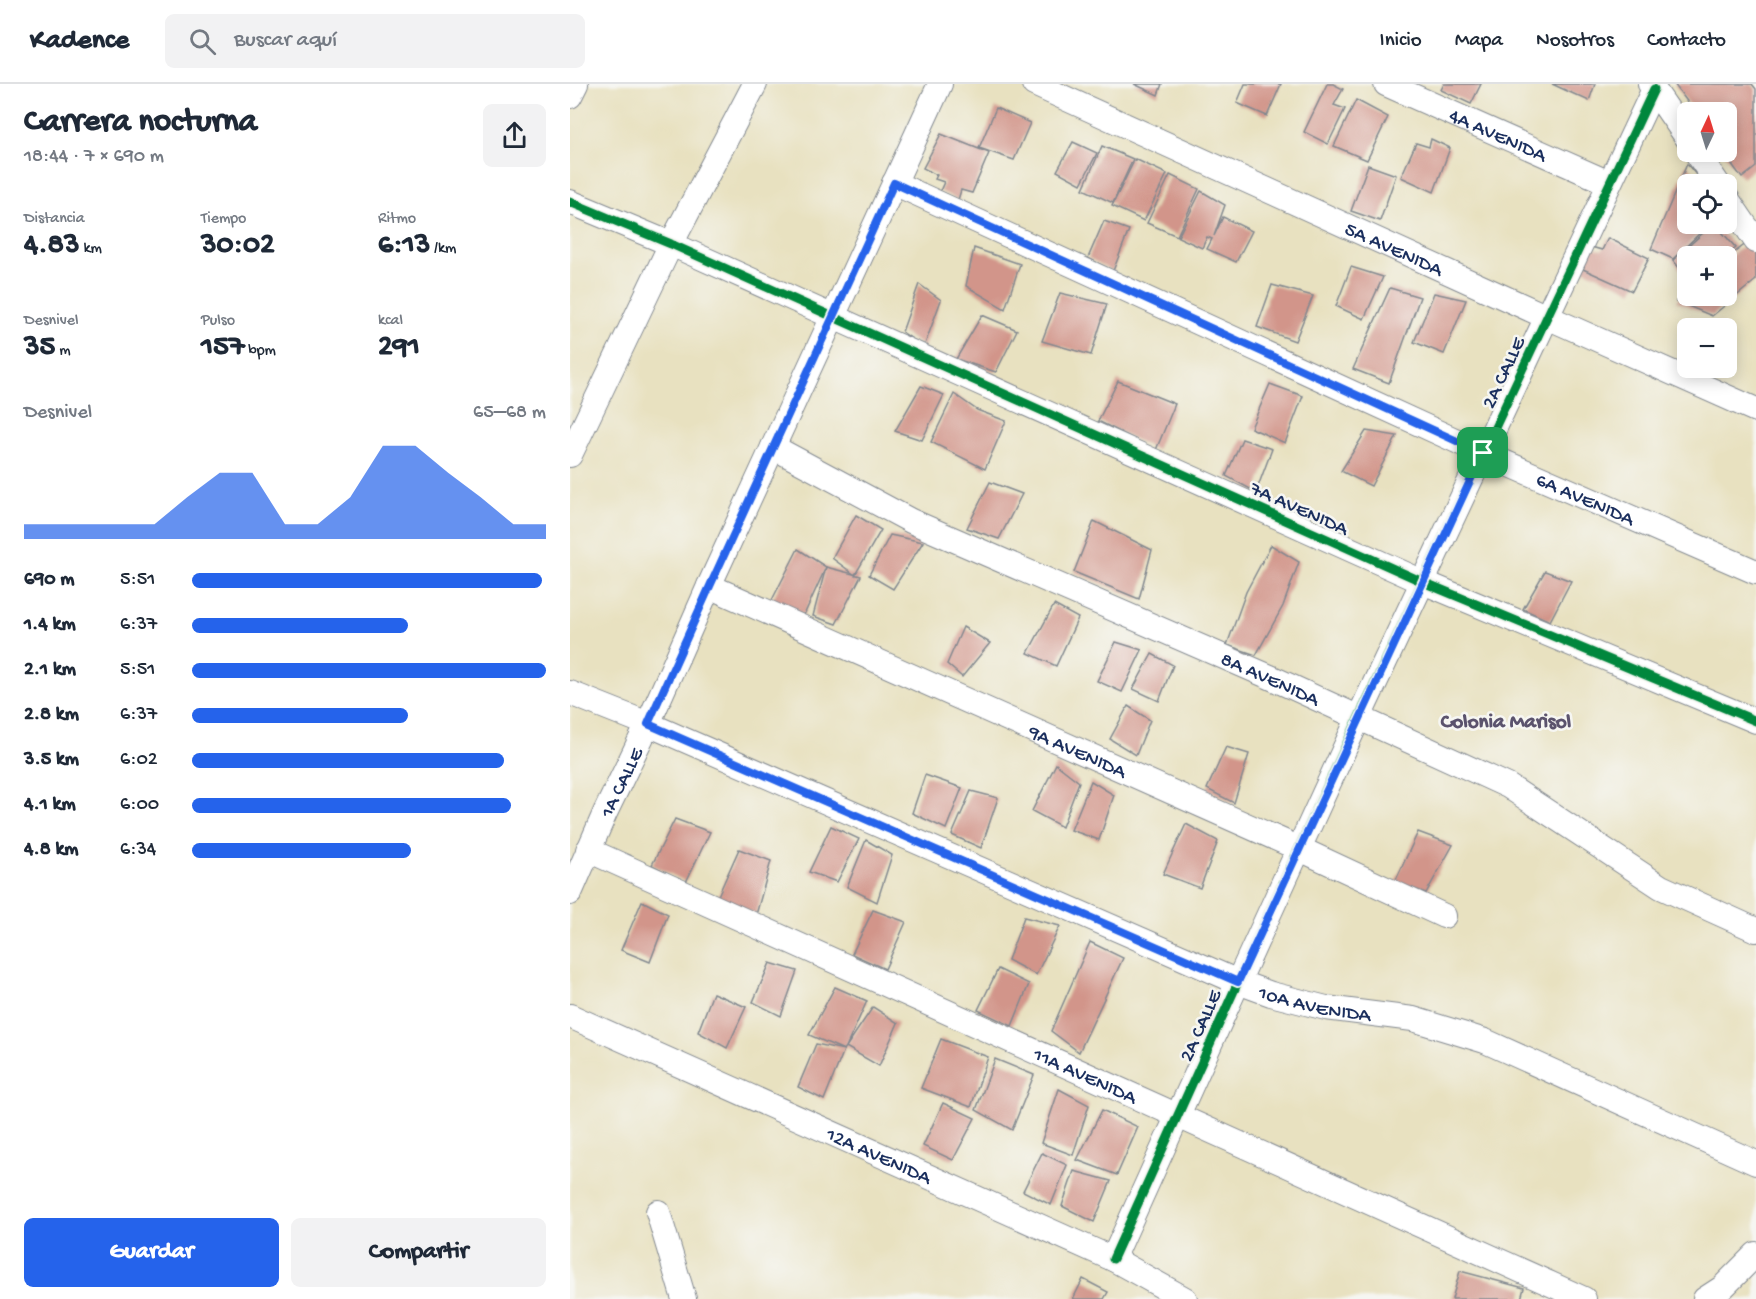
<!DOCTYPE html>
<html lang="es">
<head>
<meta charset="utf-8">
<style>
  body { margin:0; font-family:"Gochi Hand",sans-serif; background:#f2f2f3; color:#1f2937; height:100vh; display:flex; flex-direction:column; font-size:22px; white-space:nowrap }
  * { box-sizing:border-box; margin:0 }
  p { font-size:20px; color:#747a83 }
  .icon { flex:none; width:33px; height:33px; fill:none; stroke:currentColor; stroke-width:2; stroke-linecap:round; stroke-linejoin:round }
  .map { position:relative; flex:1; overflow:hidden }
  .drawer { display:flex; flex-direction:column; background:#fff; width:570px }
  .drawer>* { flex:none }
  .needle { width:39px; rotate:4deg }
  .tools { position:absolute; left:1107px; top:18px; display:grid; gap:12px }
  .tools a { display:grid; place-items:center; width:60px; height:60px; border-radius:9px; background:#fff; box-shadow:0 3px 15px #0003; font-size:30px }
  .pin { position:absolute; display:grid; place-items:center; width:51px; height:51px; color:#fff; margin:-26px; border-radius:12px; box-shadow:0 3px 9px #0006 }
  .round { display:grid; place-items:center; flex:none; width:63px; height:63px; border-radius:9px; background:#f2f2f3 }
  .summary { display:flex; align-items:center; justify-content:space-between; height:102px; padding:0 24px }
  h1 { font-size:33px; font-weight:700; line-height:45px }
  .figures { display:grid; grid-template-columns:repeat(3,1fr); gap:9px; height:102px; padding:6px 24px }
  .figures div { display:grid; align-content:center }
  .figures b { font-size:30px; font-weight:700 }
  .figures small { font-size:16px; font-weight:400 }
  .figures p { font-size:16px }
  .chart { height:168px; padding:12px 24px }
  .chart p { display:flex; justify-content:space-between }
  .chart svg { width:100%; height:108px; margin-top:6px; fill:#2563eb; opacity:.7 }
  .action { display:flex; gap:12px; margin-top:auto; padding:12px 24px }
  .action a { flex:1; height:69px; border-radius:9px; background:#2563eb; color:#fff; font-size:24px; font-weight:700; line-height:69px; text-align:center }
  .action a+a { background:#f2f2f3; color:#1f2937 }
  ul { padding:0 24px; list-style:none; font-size:20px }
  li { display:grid; grid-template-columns:96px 72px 1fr; align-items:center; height:45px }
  li i { height:15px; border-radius:8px; background:#2563eb }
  header { display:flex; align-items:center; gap:36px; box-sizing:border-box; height:84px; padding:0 30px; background:#fff; border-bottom:2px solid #e0e1e3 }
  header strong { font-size:28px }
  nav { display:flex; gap:33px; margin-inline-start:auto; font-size:21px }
  .search { width:420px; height:54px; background:#f2f2f3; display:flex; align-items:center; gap:15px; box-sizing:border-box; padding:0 21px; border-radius:9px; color:#747a83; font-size:22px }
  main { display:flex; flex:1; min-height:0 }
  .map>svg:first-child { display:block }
  .building { fill:#d2958a }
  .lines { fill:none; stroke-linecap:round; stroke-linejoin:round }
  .street-casing { stroke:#82888f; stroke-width:26 }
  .street { stroke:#fff; stroke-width:24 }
  .cycleway-casing { stroke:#f6f6f2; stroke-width:13 }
  .cycleway { stroke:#00873e; stroke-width:9 }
  .route-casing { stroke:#fff; stroke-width:12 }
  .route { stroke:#2563eb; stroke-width:8 }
  .labels { text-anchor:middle; stroke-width:5; stroke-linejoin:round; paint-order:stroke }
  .street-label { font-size:20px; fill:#1b2f5e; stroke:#f6f6f2 }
  .neighbourhood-label { font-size:21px; font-weight:bold; fill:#5b536d; stroke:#f6f6f2 }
</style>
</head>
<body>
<header>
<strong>Kadence</strong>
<div class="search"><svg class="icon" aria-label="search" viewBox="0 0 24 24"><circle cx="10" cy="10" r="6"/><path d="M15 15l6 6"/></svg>Buscar aquí</div>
<nav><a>Inicio</a><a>Mapa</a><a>Nosotros</a><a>Contacto</a></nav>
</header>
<main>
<section class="drawer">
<div class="summary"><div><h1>Carrera nocturna</h1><p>18:44 · 7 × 690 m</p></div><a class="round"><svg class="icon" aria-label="share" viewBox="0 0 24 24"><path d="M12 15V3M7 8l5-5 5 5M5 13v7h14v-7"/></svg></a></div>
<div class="figures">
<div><p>Distancia</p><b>4.83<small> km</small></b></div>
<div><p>Tiempo</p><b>30:02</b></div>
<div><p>Ritmo</p><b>6:13<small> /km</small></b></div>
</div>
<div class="figures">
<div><p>Desnivel</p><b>35<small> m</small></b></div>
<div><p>Pulso</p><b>157<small> bpm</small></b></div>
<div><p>kcal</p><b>291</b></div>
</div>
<div class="chart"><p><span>Desnivel</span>65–68 m</p>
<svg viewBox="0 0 160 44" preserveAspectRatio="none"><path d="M0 44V38L10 38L20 38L30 38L40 38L50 27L60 17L70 17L80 38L90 38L100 27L110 6L120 6L130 17L140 27L150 38L160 38V44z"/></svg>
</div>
<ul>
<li><b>690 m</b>5:51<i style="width:99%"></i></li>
<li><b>1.4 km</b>6:37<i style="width:61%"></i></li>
<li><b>2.1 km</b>5:51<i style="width:100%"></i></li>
<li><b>2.8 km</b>6:37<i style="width:61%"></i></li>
<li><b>3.5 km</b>6:02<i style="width:88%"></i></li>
<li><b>4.1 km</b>6:00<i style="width:90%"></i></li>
<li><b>4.8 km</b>6:34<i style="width:62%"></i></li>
</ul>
<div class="action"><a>Guardar</a><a>Compartir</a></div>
</section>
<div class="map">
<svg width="1186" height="1215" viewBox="0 0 1186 1215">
  <rect width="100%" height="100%" fill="#f6f6f2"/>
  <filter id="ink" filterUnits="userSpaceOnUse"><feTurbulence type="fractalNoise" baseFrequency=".0167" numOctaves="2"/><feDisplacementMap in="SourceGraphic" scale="12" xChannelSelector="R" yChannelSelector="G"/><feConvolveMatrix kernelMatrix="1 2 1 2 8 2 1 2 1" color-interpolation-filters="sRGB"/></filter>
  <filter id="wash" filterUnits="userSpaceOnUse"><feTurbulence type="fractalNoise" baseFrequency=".008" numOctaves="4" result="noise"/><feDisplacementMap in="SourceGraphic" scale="24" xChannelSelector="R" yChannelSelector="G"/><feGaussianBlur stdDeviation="1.35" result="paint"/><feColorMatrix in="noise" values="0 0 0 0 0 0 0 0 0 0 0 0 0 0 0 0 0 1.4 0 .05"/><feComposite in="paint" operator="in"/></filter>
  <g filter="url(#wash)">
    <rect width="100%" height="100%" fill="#e8e1c0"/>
    <g id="blocks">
      <!-- building -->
      <g class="building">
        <path d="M 564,0 L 592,0 L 588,11 Z"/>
        <path d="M 675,0 L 711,0 L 697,32 L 667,19 Z"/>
        <path d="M 757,0 L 763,0 L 773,5 L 764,21 L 775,25 L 758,60 L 734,48 Z"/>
        <path d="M 874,0 L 911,0 L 901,20 L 871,6 Z"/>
        <path d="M 982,0 L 1025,0 L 1019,17 Z"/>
        <path d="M 1104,0 L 1182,0 L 1186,5 L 1186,83 L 1172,94 L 1153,68 L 1156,68 L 1156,28 L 1125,28 Z"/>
        <path d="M 786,16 L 818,33 L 797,76 L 764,62 Z"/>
        <path d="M 426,24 L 460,39 L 444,76 L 409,64 Z"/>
        <path d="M 371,50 L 419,69 L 402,109 L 391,106 L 388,116 L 370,107 L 374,98 L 365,95 L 367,91 L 353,84 Z"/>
        <path d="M 861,55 L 880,64 L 864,108 L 831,93 L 846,59 L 859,63 Z"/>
        <path d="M 503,58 L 527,69 L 511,100 L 487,87 Z"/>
        <path d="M 532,62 L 563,75 L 543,119 L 513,105 Z"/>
        <path d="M 565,75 L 597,90 L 574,137 L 542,122 Z"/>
        <path d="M 1117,80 L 1134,100 L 1118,100 L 1118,140 L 1134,140 L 1131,148 L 1103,175 L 1081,165 Z"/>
        <path d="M 798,81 L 826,91 L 810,137 L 781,127 Z"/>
        <path d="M 600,91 L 629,105 L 607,152 L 577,139 Z"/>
        <path d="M 631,107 L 655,121 L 644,152 L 653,133 L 682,147 L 666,178 L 637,165 L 642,155 L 637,153 L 632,164 L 608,153 Z"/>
        <path d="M 534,137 L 559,146 L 543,187 L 518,174 Z"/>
        <path d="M 1143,140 L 1145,140 L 1166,164 L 1156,172 L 1118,172 L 1118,195 L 1103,176 Z"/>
        <path d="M 1038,154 L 1079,174 L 1062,207 L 1013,185 L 1021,163 L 1032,166 Z"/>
        <path d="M 1177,159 L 1186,169 L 1186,196 L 1142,232 L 1106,217 L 1118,207 L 1118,212 L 1156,212 L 1156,175 Z"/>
        <path d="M 404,164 L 450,180 L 435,225 L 396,202 Z"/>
        <path d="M 781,183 L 813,193 L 794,235 L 766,222 Z"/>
        <path d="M 349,200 L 371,216 L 354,263 L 332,248 Z"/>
        <path d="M 702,201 L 743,212 L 725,257 L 687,243 Z"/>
        <path d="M 820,204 L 850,213 L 819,299 L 783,285 Z"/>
        <path d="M 490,209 L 537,220 L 521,271 L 472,257 Z"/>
        <path d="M 864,209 L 896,216 L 874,270 L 844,258 Z"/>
        <path d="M 412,231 L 447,246 L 426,288 L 386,275 Z"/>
        <path d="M 548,297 L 605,320 L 586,366 L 528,337 Z"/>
        <path d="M 700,300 L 733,312 L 715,359 L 681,344 Z"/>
        <path d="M 351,302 L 374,311 L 352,356 L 325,347 Z"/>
        <path d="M 384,310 L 407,326 L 436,337 L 415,385 L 361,358 Z"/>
        <path d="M 796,347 L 827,352 L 801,402 L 771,387 Z"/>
        <path d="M 672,355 L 702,365 L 686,408 L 656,392 Z"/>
        <path d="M 420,398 L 452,410 L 429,455 L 397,444 Z"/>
        <path d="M 286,431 L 311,446 L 285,491 L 262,474 Z"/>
        <path d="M 524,437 L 582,466 L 569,515 L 504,488 Z"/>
        <path d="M 320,451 L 353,458 L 323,505 L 299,491 Z"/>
        <path d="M 701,461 L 729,478 L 713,522 L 686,571 L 657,561 L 676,508 Z"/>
        <path d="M 228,465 L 256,483 L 234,531 L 201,518 Z"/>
        <path d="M 256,483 L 291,492 L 266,540 L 243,532 Z"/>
        <path d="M 975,487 L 1001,497 L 980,537 L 953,525 Z"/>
        <path d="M 484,521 L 508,534 L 486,582 L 458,569 Z"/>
        <path d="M 393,543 L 420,559 L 392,593 L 377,580 Z"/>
        <path d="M 546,558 L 572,566 L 552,608 L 527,597 Z"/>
        <path d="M 582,570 L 603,581 L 589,617 L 563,605 Z"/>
        <path d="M 558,622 L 580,636 L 566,671 L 540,655 Z"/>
        <path d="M 656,663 L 679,670 L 664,719 L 637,705 Z"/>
        <path d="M 486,680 L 509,698 L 492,743 L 462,727 Z"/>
        <path d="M 355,691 L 392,704 L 376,745 L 342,729 Z"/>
        <path d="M 521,697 L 544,711 L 529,756 L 501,746 Z"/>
        <path d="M 401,707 L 428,714 L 411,764 L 382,751 Z"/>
        <path d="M 105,735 L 140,748 L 116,798 L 82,781 Z"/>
        <path d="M 616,740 L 648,757 L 630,804 L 593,790 Z"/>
        <path d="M 261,742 L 289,755 L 267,798 L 239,788 Z"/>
        <path d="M 848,748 L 883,761 L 856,809 L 825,798 Z"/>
        <path d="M 296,756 L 322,771 L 307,818 L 277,803 Z"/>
        <path d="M 169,765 L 201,777 L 186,831 L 147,814 Z"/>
        <path d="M 72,817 L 98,830 L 80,878 L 51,866 Z"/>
        <path d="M 303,826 L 336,838 L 315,885 L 282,870 Z"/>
        <path d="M 454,833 L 490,842 L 466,891 L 438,876 Z"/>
        <path d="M 520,858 L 553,874 L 509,968 L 481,947 Z"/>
        <path d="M 200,879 L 227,887 L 211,932 L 183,918 Z"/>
        <path d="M 428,885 L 459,900 L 442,942 L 408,926 Z"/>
        <path d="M 265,903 L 297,917 L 276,963 L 303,923 L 328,939 L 309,982 L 276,963 L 274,966 L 239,951 Z"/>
        <path d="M 143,909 L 176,923 L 157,964 L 128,948 Z"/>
        <path d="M 371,955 L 418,973 L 401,1023 L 351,1004 Z"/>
        <path d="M 246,960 L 274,966 L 254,1016 L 228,1003 Z"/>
        <path d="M 425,975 L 464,991 L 442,1046 L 406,1026 Z"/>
        <path d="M 489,1005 L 519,1021 L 503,1071 L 471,1059 Z"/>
        <path d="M 373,1019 L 405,1034 L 383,1076 L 353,1062 Z"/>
        <path d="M 532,1026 L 568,1043 L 547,1091 L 507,1076 Z"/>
        <path d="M 472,1069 L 497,1081 L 481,1121 L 453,1107 Z"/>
        <path d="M 504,1087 L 541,1097 L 524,1138 L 492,1122 Z"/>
        <path d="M 890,1187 L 954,1204 L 951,1215 L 882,1215 Z"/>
        <path d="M 513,1195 L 538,1208 L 534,1215 L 503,1215 Z"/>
      </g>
    </g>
  </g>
  <g filter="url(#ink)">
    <use href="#blocks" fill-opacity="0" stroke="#82888f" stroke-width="1.5"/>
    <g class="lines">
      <!-- street casing -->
      <g class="street-casing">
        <g id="street">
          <path id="s1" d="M 464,0 L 977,233 L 1186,326"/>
          <path id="s2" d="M 816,0 L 1039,99"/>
          <path d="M 1080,0 L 1118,55"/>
          <path d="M 0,12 L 6,0"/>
          <path d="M 1126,68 L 1148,100"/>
          <path id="s3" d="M 324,99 L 913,369 L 1186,488"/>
          <path d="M 1156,113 L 1186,157"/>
          <path d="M 0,118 L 101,160 L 853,498 L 1186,637"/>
          <path id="s4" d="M 203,363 L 341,437 L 700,593 L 938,702 L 1091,803 L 1186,846"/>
          <path d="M 0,371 L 101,160 L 185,0"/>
          <path id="s5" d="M 139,502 L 730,765 L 874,832"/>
          <path id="s6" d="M 0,609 L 78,640 L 668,898 L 701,910 L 756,924 L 843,935 L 915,957 L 1186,1079"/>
          <path id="s7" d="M 18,766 L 1014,1215"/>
          <path id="s8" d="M 0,809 L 35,729 L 78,640 L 139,502 L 370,0"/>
          <path id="s9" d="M 0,932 L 543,1175 L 615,1215"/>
          <path d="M 88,1128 L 114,1215"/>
          <path d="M 543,1175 L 668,898 L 789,633 L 1084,5"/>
          <path d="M 1135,1215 L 1152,1204 L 1186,1170"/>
        </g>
      </g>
      <!-- street -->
      <use href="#street" class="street"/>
      <!-- cycleway casing -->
      <g class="cycleway-casing">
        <g id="cycleway">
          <path d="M 0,118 L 101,160 L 853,498 L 1186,637"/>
          <path d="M 543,1175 L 668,898 L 789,633 L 1084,5"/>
        </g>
      </g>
      <!-- cycleway -->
      <use href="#cycleway" class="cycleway"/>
    </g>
  </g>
  <g class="lines" filter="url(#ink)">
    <!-- route casing -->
    <g class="route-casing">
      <path id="route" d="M 324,99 L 913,369 L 668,898 L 78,640 L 140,502 Z"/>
    </g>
    <!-- route -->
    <use href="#route" class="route"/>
  </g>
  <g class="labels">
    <!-- street labels -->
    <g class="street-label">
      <text dy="7" stroke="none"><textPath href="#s2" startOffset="123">4A AVENIDA</textPath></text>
      <text dy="7" stroke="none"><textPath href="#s1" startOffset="396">5A AVENIDA</textPath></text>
      <text transform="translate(932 288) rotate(-65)" y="7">2A CALLE</text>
      <text dy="7" stroke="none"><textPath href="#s3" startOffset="760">6A AVENIDA</textPath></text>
      <text transform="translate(730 423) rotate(24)" y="7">7A AVENIDA</text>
      <text dy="7" stroke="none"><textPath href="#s4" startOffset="549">8A AVENIDA</textPath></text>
      <text dy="7" stroke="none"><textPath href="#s5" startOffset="404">9A AVENIDA</textPath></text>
      <text dy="7" stroke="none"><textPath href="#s8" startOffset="122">1A CALLE</textPath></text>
      <text dy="7" stroke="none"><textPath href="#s6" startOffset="808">10A AVENIDA</textPath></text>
      <text transform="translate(629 941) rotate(-66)" y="7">2A CALLE</text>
      <text dy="7" stroke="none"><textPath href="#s7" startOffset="546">11A AVENIDA</textPath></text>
      <text dy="7" stroke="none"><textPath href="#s9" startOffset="339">12A AVENIDA</textPath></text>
    </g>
    <!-- neighbourhood labels -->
    <g class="neighbourhood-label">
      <text x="936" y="643">Colonia Marisol</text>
    </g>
  </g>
</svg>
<div class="tools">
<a><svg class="needle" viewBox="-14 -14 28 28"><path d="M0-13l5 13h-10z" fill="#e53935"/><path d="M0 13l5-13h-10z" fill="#747a83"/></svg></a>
<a><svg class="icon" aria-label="locate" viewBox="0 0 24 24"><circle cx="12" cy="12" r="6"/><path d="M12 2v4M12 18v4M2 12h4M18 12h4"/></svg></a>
<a>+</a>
<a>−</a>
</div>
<div class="pin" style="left:913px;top:369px;background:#1e9e55"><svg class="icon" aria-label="arrive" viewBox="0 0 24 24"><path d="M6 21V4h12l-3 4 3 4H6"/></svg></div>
</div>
</main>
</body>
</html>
